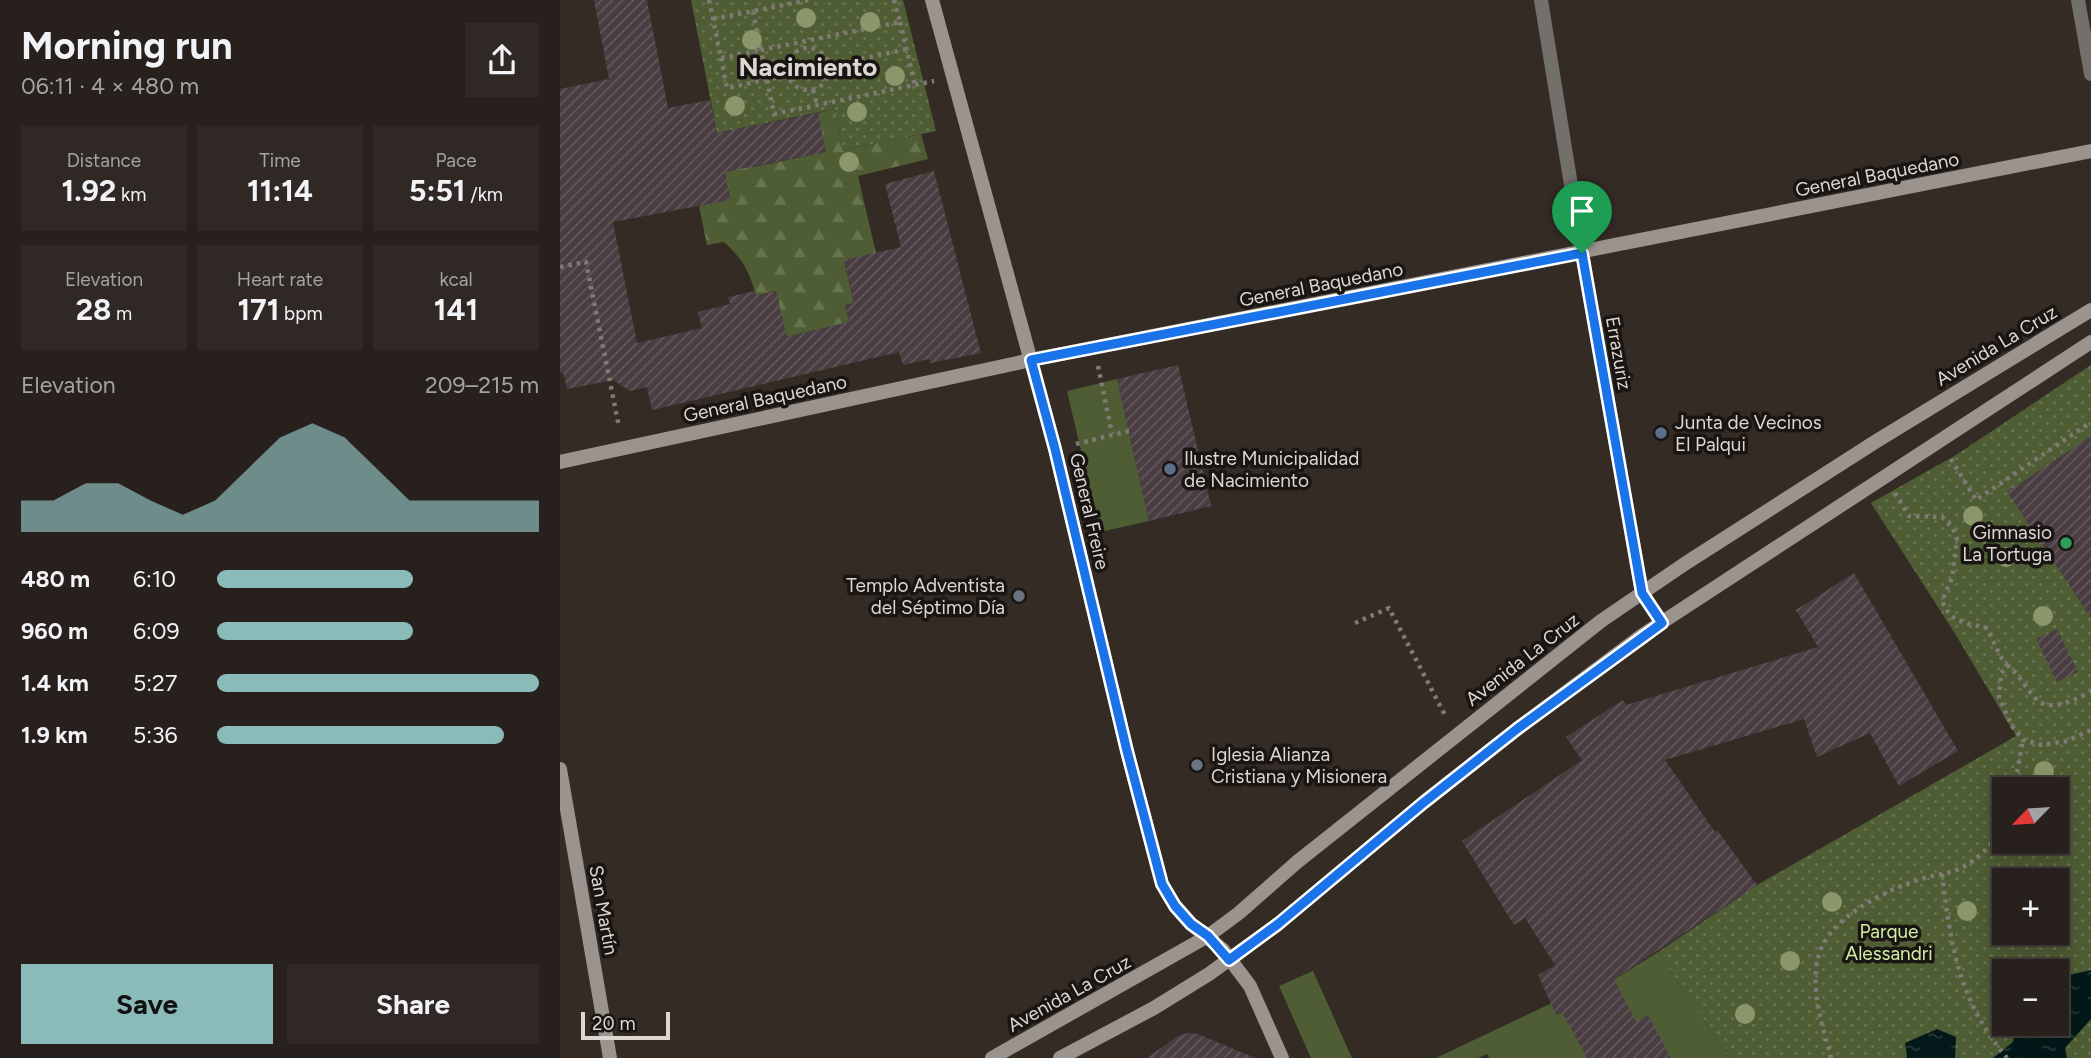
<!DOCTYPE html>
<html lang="en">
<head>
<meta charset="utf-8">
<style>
  body { margin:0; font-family:Figtree,sans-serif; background:#2f2825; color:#f1f3f6; height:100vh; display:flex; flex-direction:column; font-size:26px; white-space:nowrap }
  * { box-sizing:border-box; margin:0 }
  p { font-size:23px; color:#a4a3a3 }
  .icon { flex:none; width:38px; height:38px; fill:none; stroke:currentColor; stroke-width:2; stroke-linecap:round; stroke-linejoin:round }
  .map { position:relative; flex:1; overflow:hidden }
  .side { display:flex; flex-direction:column; background:#27201c; width:560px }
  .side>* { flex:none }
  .needle { width:46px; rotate:245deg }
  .controls { position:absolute; left:1432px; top:777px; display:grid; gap:14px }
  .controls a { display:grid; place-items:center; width:77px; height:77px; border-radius:0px; background:#27201c; box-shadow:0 4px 18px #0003,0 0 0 2px #433e3b; font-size:35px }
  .scale { position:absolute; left:21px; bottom:18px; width:89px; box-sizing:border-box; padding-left:7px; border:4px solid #ddd7d3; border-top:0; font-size:19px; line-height:24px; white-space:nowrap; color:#ddd7d3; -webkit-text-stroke:5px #191512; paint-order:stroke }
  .pin { position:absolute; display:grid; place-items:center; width:60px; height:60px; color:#fff; margin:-72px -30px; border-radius:50% 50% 50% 0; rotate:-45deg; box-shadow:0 0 7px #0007 }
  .pin .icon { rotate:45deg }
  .round { display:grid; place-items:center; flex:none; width:74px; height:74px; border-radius:0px; background:#2f2825 }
  .head { display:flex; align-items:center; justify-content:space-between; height:119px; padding:0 21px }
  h1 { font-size:38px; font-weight:700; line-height:52px }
  .figures { display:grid; grid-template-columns:repeat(3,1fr); gap:10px; height:119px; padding:7px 21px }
  .figures div { display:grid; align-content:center; border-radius:0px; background:#2f2825; text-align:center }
  .figures b { font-size:30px; font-weight:700 }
  .figures small { font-size:19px; font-weight:400 }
  .figures p { font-size:19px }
  .chart { height:196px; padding:14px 21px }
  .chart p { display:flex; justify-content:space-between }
  .chart svg { width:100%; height:126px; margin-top:7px; fill:#8bbbb9; opacity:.7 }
  .action { display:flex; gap:14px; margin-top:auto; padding:14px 21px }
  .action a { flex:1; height:80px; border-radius:0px; background:#8bbbb9; color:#111; font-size:28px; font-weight:700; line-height:80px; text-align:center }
  .action a+a { background:#2f2825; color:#f1f3f6 }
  ul { padding:0 21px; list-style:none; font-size:23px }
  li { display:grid; grid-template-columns:112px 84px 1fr; align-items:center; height:52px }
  li i { height:18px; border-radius:9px; background:#8bbbb9 }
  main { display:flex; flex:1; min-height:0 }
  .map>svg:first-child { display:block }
  .grass { fill:#4e5d33 }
  .forest { fill:url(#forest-firs) }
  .park { fill:url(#park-dots); fill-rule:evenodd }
  .water { fill:url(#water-ripples) }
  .building { fill:url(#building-hatch) }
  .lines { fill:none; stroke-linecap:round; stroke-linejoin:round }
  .path { stroke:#817974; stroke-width:4.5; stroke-dasharray:3.5 5; stroke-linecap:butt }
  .street { stroke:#736f6b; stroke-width:14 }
  .secondary { stroke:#9a938e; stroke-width:14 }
  .tree { fill:#8b976a }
  .route-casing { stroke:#fff; stroke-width:14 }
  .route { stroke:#1a73e8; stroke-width:9 }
  .service-dot { fill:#5c6f8a; stroke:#191512; stroke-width:2.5 }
  .leisure-dot { fill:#2e9e5b; stroke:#191512; stroke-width:2.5 }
  .worship-dot { fill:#6b7280; stroke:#191512; stroke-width:2.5 }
  .labels { text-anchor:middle; stroke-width:7; stroke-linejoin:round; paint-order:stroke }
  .street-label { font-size:19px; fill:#ddd7d3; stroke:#191512 }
  .poi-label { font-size:19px; fill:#ddd7d3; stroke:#191512; text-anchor:start }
  .park-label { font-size:19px; fill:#d3efa3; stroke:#191512 }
  .district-label { font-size:26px; font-weight:bold; fill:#ddd7d3; stroke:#191512 }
</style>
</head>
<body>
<main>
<section class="side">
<div class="head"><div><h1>Morning run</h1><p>06:11 · 4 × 480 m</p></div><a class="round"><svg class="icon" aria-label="share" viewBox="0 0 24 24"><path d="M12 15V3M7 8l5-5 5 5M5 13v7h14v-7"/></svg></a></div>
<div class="figures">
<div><p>Distance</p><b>1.92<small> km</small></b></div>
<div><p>Time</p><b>11:14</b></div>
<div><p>Pace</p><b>5:51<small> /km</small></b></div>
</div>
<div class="figures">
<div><p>Elevation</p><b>28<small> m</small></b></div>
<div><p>Heart rate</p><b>171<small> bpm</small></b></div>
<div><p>kcal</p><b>141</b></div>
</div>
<div class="chart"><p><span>Elevation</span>209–215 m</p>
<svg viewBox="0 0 160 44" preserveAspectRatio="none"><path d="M0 44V33L10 33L20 27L30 27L40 33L50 38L60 33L70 22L80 11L90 6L100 11L110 22L120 33L130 33L140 33L150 33L160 33V44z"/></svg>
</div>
<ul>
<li><b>480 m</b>6:10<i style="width:61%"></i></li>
<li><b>960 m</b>6:09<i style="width:61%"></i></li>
<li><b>1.4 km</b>5:27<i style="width:100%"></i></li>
<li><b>1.9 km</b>5:36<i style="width:89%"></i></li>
</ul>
<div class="action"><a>Save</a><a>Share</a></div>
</section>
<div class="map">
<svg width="1531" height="1058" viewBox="0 0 1531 1058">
  <defs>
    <pattern id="forest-firs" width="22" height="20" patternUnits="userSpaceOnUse" patternTransform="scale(1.75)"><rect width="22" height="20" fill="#4e5d33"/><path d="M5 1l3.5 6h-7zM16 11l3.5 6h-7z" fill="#677450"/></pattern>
    <pattern id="park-dots" width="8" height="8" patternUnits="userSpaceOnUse" patternTransform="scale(1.75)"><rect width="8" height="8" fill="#4e5d33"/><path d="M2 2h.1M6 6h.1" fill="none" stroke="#677450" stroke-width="1.8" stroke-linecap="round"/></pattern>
    <pattern id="water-ripples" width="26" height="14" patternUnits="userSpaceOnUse" patternTransform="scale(1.75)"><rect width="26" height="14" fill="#031919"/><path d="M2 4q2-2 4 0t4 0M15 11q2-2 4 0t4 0" fill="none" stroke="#273a3a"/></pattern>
    <pattern id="building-hatch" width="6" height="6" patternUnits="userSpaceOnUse" patternTransform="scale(1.75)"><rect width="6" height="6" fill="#493d41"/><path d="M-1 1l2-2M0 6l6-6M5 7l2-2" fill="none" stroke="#63585c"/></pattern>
  </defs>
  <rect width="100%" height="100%" fill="#342b25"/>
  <!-- grass -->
  <g class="grass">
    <path d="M 557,379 L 589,521 L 540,532 L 507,391 Z"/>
    <path d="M 1098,952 L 1169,1058 L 929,1058 L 927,1054 L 918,1058 L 876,1058 L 992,1003 L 997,1015 Z"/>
    <path d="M 753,971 L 792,1058 L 751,1058 L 719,986 Z"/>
  </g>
  <!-- forest -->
  <path class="forest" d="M 275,109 L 283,150 L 361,134 L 368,159 L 298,176 L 316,253 L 284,261 L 294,303 L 285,305 L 289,322 L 206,342 L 215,291 L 196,296 C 190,272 182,258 164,242 L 147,245 L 139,206 L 170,199 L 157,133 L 193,167 L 265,152 L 258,113 Z"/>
  <!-- park -->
  <g class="park">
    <path d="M 131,0 L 343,0 L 376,131 L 283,150 L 275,109 L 157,133 Z"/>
    <path d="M 1531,365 L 1531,1058 L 1169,1058 L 1098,952 L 1197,885 L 1456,736 L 1394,632 L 1311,503 L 1396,455 ZM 1444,789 L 1496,789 L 1496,842 L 1444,842 ZM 1444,880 L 1496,880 L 1496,933 L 1444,933 ZM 1444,971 L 1496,971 L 1496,1024 L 1444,1024 Z"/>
  </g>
  <!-- water -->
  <g class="water">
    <path d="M 1531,970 L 1531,1019 L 1505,1048 L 1507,1058 L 1433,1058 L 1453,1042 L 1457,1024 L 1496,1024 L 1496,978 Z"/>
    <path d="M 1377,1029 L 1396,1037 L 1395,1058 L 1347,1058 L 1345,1043 Z"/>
  </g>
  <!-- building -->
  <g class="building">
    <path d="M 34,0 L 87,0 L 108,108 L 150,100 L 157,133 L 258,113 L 266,152 L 165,172 L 170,200 L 53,222 L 77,343 L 142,328 L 138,312 L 170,304 L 168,297 L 195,291 L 196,296 L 216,291 L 227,337 L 289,322 L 285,305 L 294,303 L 284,260 L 341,247 L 325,184 L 374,171 L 421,353 L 370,363 L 369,359 L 343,365 L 339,352 L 92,410 L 87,387 L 70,391 L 53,380 L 7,389 L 3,372 L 0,373 L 0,89 L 49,79 Z"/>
    <path d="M 618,365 L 651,506 L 589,521 L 557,379 Z"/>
    <path d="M 1531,436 L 1531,618 L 1447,492 Z"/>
    <path d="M 1294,573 L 1398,751 L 1339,786 L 1310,733 L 1257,757 L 1244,719 L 1105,760 L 1155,832 L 1158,831 L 1197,885 L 1054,979 L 1076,1022 L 1088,1015 L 1111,1058 L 1027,1058 L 1002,1012 L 996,1015 L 978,975 L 995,965 L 965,918 L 954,925 L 902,841 L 1022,760 L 1006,737 L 1063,700 L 1066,705 L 1258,647 L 1236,610 Z"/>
    <path d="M 1497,629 L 1518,672 L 1497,682 L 1476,639 Z"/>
    <path d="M 627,1033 L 638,1034 L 695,1058 L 587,1058 L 618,1036 Z"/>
  </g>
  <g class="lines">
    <!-- path -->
    <g class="path">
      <path d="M 149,0 L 161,58 L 201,50 L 193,12"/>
      <path d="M 334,0 L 340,22 L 201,50 L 214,114 L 374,81"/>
      <path d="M 153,19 L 249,0"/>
      <path d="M 340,22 L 355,85"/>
      <circle cx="248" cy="69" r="21"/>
      <path d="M 161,58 L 167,88 L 228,75"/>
      <path d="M 268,66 L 347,49"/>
      <path d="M 253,90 L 257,105"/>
      <path d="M 0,267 L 26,262 L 59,427"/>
      <path d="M 538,366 L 552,434"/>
      <path d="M 516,444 L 569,431"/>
      <path d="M 1391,459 L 1416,500 L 1531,422"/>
      <path d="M 1335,493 L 1349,516 L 1382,517 L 1393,528 L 1397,540 L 1392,578 L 1382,601 C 1391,623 1404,622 1426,628 C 1434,640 1437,654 1447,665 L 1441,674 L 1439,698 L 1452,726 L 1463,740 L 1482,745 L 1507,741 L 1531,730"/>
      <path d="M 795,623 L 829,608 L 886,717"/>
      <path d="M 1447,665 C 1459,674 1465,687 1475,698 C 1489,714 1516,700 1531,691"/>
      <path d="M 1454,789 L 1463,740"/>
      <path d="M 1382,874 C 1391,946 1398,1000 1447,1058"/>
      <path d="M 1271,1058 C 1263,1027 1250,990 1258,958 C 1267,918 1326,890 1361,879 C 1370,876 1379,875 1387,873 C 1412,867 1431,847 1444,826"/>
    </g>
    <!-- street -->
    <g class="street">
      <path d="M 981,0 L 1022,253 L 1082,593 L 1102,623"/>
      <path d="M 1518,0 L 1531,74"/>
    </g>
    <!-- secondary -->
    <g class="secondary">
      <path d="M 372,0 L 495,449 L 567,751 L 602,884 L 615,906 L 631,924 L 663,950 L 690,986 L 722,1058"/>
      <path d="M 0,462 L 471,360 L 1531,151"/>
      <path d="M 0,769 L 50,1058"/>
      <path d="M 432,1058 L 648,936 L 679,913 L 737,862 L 1041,621 L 1126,563 L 1315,442 L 1531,310"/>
      <path d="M 500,1058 L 594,1008 L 649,974 L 718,924 L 863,803 L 957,729 L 1081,636 L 1531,342"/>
    </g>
  </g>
  <!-- trees -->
  <g class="tree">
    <circle cx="246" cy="18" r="10"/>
    <circle cx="310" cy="22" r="10"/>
    <circle cx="192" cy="40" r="10"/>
    <circle cx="335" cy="76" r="10"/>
    <circle cx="175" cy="106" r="10"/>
    <circle cx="297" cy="112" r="10"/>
    <circle cx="289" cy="162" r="10"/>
    <circle cx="1413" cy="516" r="10"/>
    <circle cx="1446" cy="557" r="10"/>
    <circle cx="1483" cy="616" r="10"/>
    <circle cx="1484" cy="771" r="10"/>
    <circle cx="1272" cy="902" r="10"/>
    <circle cx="1407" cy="911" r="10"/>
    <circle cx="1230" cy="961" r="10"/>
    <circle cx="1185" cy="1014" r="10"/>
  </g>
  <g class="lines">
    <!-- route casing -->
    <g class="route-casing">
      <path id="route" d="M 1022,253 L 1082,593 L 1102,623 L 957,729 L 863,803 L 718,924 L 669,960 L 648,936 L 631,924 L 615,906 L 602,884 L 567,751 L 495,449 L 471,360 Z"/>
    </g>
    <!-- route -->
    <use href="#route" class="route"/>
  </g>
  <!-- markers -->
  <g class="service-dot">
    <circle cx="1101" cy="433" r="7"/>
    <circle cx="610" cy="469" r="7"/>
  </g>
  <circle class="leisure-dot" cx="1506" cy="543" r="7"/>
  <g class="worship-dot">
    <circle cx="459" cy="596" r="7"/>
    <circle cx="637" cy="765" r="7"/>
  </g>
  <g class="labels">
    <!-- street labels -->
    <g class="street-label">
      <text transform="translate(1317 174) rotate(-11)" y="7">General Baquedano</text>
      <text transform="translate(761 284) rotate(-11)" y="7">General Baquedano</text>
      <text transform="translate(1436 345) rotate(-31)" y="7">Avenida La Cruz</text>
      <text transform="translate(1059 353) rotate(80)" y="7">Errazuriz</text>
      <text transform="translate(205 398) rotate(-12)" y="7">General Baquedano</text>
      <text transform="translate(530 511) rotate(77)" y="7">General Freire</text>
      <text transform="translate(962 659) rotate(-38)" y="7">Avenida La Cruz</text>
      <text transform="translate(44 910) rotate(80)" y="7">San Martín</text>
      <text transform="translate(509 993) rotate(-29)" y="7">Avenida La Cruz</text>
    </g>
    <!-- poi labels -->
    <g class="poi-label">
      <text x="1115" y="429">Junta de Vecinos<tspan x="1115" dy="22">El Palqui</tspan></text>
      <text x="624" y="465">Ilustre Municipalidad<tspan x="624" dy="22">de Nacimiento</tspan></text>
      <text x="1492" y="539" text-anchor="end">Gimnasio<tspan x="1492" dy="22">La Tortuga</tspan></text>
      <text x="445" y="592" text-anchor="end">Templo Adventista<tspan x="445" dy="22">del Séptimo Día</tspan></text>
      <text x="651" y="761">Iglesia Alianza<tspan x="651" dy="22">Cristiana y Misionera</tspan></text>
    </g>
    <!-- park labels -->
    <g class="park-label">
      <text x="1329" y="938">Parque<tspan x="1329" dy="22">Alessandri</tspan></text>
    </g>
    <!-- district labels -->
    <g class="district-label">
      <text x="248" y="76">Nacimiento</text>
    </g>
  </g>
</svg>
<div class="controls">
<a><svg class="needle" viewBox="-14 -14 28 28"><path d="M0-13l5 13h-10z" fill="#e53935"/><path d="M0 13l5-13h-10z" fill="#a4a3a3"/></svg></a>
<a>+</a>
<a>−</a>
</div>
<div class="scale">20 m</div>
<div class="pin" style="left:1022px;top:253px;background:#1e9e55"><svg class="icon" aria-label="arrive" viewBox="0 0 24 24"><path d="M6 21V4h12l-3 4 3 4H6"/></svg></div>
</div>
</main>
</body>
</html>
